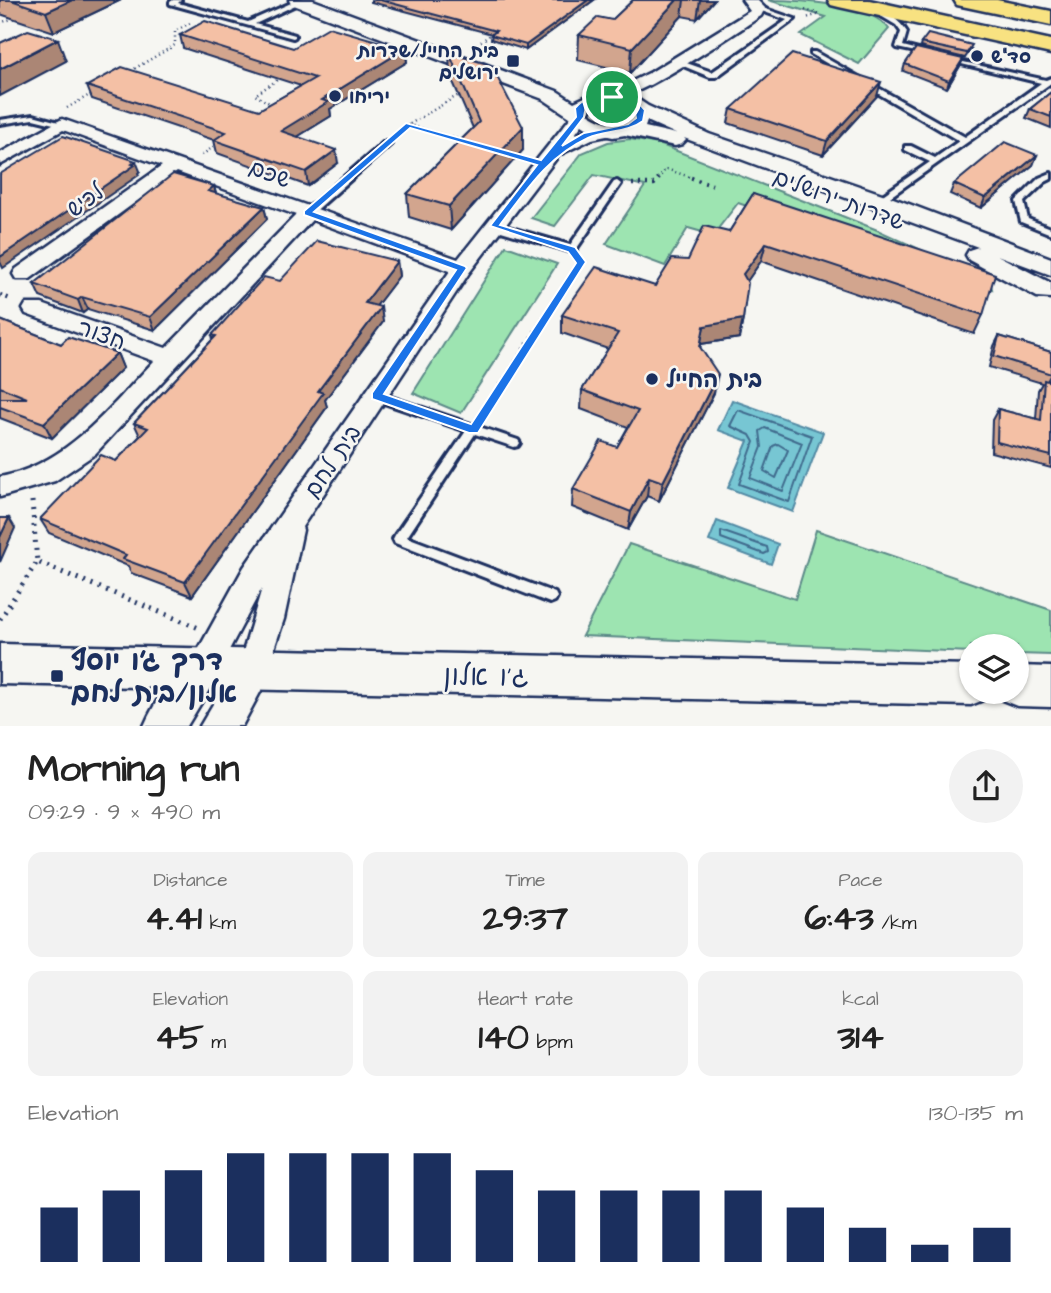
<!DOCTYPE html>
<html lang="en">
<head>
<meta charset="utf-8">
<style>
  body { margin:0; font-family:"Architects Daughter","Playpen Sans Hebrew",sans-serif; background:#f2f2f2; color:#222; height:100vh; display:flex; flex-direction:column; font-size:26px; white-space:nowrap }
  * { box-sizing:border-box; margin:0 }
  p { font-size:23px; color:#767676 }
  .icon { flex:none; width:38px; height:38px; fill:none; stroke:currentColor; stroke-width:2; stroke-linecap:round; stroke-linejoin:round }
  .map { position:relative; height:726px; overflow:hidden }
  .panel { display:flex; flex-direction:column; background:#fff; flex:1 }
  .panel>* { flex:none }
  .controls { position:absolute; left:959px; top:634px; display:grid; gap:14px }
  .controls a { display:grid; place-items:center; width:70px; height:70px; border-radius:50%; background:#fff; box-shadow:0 2px 5px #0004; font-size:35px }
  .pin { position:absolute; display:grid; place-items:center; width:60px; height:60px; color:#fff; margin:-30px; border:4px solid #fff; border-radius:50%; box-shadow:0 2px 7px #0007 }
  .round { display:grid; place-items:center; flex:none; width:74px; height:74px; border-radius:37px; background:#f2f2f2 }
  .headline { display:flex; align-items:center; justify-content:space-between; height:119px; padding:0 28px }
  h1 { font-size:38px; font-weight:800; line-height:52px }
  .metrics { display:grid; grid-template-columns:repeat(3,1fr); gap:10px; height:119px; padding:7px 28px }
  .metrics div { display:grid; align-content:center; border-radius:14px; background:#f2f2f2; text-align:center }
  .metrics b { font-size:35px; font-weight:800 }
  .metrics small { font-size:19px; font-weight:400 }
  .metrics p { font-size:19px }
  .chart { height:196px; padding:14px 28px }
  .chart p { display:flex; justify-content:space-between }
  .chart svg { width:100%; height:126px; margin-top:7px; stroke:#1b2f5e; stroke-width:6 }
  .map>svg:first-child { display:block }
  .green { fill:#9de4b1; stroke:#5c8a88; stroke-width:2 }
  .water { fill:#77c6d3; stroke:#528aa4; stroke-width:2 }
  .lines { fill:none; stroke-linecap:round; stroke-linejoin:round }
  .shore { stroke:#406b8d; stroke-width:2 }
  .service-casing { stroke:#1b2f5e; stroke-width:6 }
  .minor-casing { stroke:#1b2f5e; stroke-width:5 }
  .tertiary-casing { stroke:#1b2f5e; stroke-width:5 }
  .secondary-casing { stroke:#1b2f5e; stroke-width:5 }
  .trunk-casing { stroke:#1b2f5e; stroke-width:5 }
  .path-far2 { stroke:#1b2f5e; stroke-width:2.5; stroke-dasharray:1 3.5; stroke-linecap:butt }
  .path-far1 { stroke:#1b2f5e; stroke-width:4.5; stroke-dasharray:2 5; stroke-linecap:butt }
  .path { stroke:#1b2f5e; stroke-width:5; stroke-dasharray:2 6; stroke-linecap:butt }
  .service { fill:#f6f6f2; fill-rule:evenodd }
  .minor { fill:#f6f6f2; fill-rule:evenodd }
  .tertiary { fill:#f6f6f2; fill-rule:evenodd }
  .secondary { fill:#f6f6f2; fill-rule:evenodd }
  .trunk { fill:#f8e281; fill-rule:evenodd }
  .wall { fill:#d2a58e; stroke:#1b2f5e; stroke-width:2 }
  .shaded-wall { fill:#ab8674; stroke:#1b2f5e; stroke-width:2 }
  .building { fill:#f4c0a5; stroke:#1b2f5e; stroke-width:2 }
  .route { fill:#1a73e8; stroke:#fff; stroke-width:2; fill-rule:evenodd }
  .poi-dot { fill:#1b2f5e; stroke:#f6f6f2; stroke-width:2.5 }
  .labels { text-anchor:middle; stroke-width:5; stroke-linejoin:round; paint-order:stroke }
  .far-poi-label { font-size:19px; font-weight:bold; fill:#1b2f5e; stroke:#f6f6f2; text-anchor:start }
  .street-label { font-size:23px; fill:#1b2f5e; stroke:#f6f6f2 }
  .poi-label { font-size:23px; font-weight:bold; fill:#1b2f5e; stroke:#f6f6f2; text-anchor:start }
  .near-poi-label { font-size:28px; font-weight:bold; fill:#1b2f5e; stroke:#f6f6f2; text-anchor:start }
  .near-street-label { font-size:28px; fill:#1b2f5e; stroke:#f6f6f2 }
</style>
</head>
<body>
<div class="map">
<svg width="1051" height="726" viewBox="0 0 1051 726">
  <rect width="100%" height="100%" fill="#f6f6f2"/>
  <filter id="ink" filterUnits="userSpaceOnUse"><feTurbulence type="fractalNoise" baseFrequency=".0143" numOctaves="2"/><feDisplacementMap in="SourceGraphic" scale="14" xChannelSelector="R" yChannelSelector="G"/><feConvolveMatrix kernelMatrix="1 2 1 2 8 2 1 2 1" color-interpolation-filters="sRGB"/></filter>
  <g filter="url(#ink)">
    <!-- green -->
    <g class="green">
      <path d="M 768,0 C 797,0 871,3 889,29 L 859,64 L 801,35 L 826,17 Z"/>
      <path d="M 630,139 L 659,144 L 875,229 L 990,281 L 992,289 L 738,203 L 713,235 L 688,228 L 665,266 L 606,244 L 645,186 L 594,175 L 555,226 L 531,218 L 582,153 L 608,142 Z"/>
      <path d="M 506,246 L 557,264 L 461,413 L 413,393 Z"/>
      <path d="M 816,530 L 1051,610 L 1051,655 L 1017,654 L 1017,646 L 971,646 L 971,652 L 582,636 L 629,544 L 795,599 Z"/>
    </g>
    <!-- water -->
    <g class="water">
      <path d="M 732,400 L 823,432 L 793,512 L 728,488 L 748,441 L 718,430 Z"/>
      <path d="M 717,521 L 778,544 L 771,564 L 709,541 Z"/>
    </g>
    <g class="lines">
      <!-- shore -->
      <g class="shore">
        <path d="M 738,410 L 812,436 L 789,502 L 739,484 L 754,442 L 750,435 L 730,426 Z"/>
        <path d="M 765,428 L 802,443 L 783,491 L 750,478 L 762,447 L 760,431 Z"/>
        <path d="M 778,444 L 788,450 L 776,478 L 764,471 L 773,446 Z"/>
        <path d="M 721,531 L 767,547 L 768,552 L 764,554 L 721,538 Z"/>
      </g>
      <!-- service casing -->
      <g class="service-casing">
        <g id="service">
          <path d="M 173,0 L 181,0 L 178,3 L 248,22 L 298,0 L 304,1 L 255,24 L 295,35 L 295,37 L 293,38 L 170,4 L 170,2 Z"/>
          <path d="M 756,7 L 760,7 L 795,19 L 716,77 L 710,77 L 676,63 L 676,61 L 678,60 L 712,72 L 787,20 L 756,9 Z"/>
          <path d="M 874,10 C 887,11 900,21 907,32 L 903,46 L 930,53 L 930,55 L 897,48 L 896,47 L 901,32 L 896,25 L 874,12 Z"/>
          <path d="M 811,52 L 815,52 L 965,137 L 1041,83 L 945,60 L 945,58 L 1046,80 L 1051,78 L 1051,83 L 880,204 L 876,201 L 877,199 L 930,162 L 905,150 L 905,146 L 911,146 L 935,158 L 959,141 L 811,54 Z"/>
          <path d="M 33,115 L 66,124 L 62,126 L 33,119 L 0,124 L 0,120 Z"/>
          <path d="M 384,142 L 390,142 L 391,144 L 311,215 L 305,215 L 305,211 Z"/>
          <path d="M 1051,173 L 1051,179 L 1045,182 L 1024,202 L 1028,219 L 1051,228 L 1051,234 L 1021,222 L 1016,201 L 1039,178 Z"/>
          <path d="M 617,181 L 621,184 L 575,251 L 569,251 L 491,228 L 490,226 L 494,223 L 570,245 L 614,182 Z"/>
          <path d="M 376,392 L 518,440 L 520,443 L 518,446 L 514,447 L 475,434 L 407,537 L 555,593 L 557,597 L 555,601 L 550,603 L 395,543 L 393,539 L 395,535 L 466,431 L 372,399 L 371,396 L 372,393 Z"/>
        </g>
      </g>
      <!-- minor casing -->
      <g class="minor-casing">
        <g id="minor">
          <path d="M 742,0 L 757,0 L 765,8 L 761,16 C 736,32 629,106 606,100 L 604,97 L 606,94 L 651,72 L 750,11 Z"/>
          <path d="M 580,112 L 588,117 L 575,134 L 615,124 L 623,129 L 621,133 L 592,139 L 559,155 L 469,273 L 302,527 L 303,530 L 284,619 L 263,682 L 252,686 L 241,682 L 237,672 L 262,588 L 213,680 L 202,684 L 191,680 L 187,670 L 244,567 L 450,271 L 312,220 L 95,454 L 55,481 L 0,497 L 0,477 C 68,464 109,408 154,361 L 26,314 L 23,309 L 26,304 L 42,304 L 166,348 L 296,215 L 177,172 L 30,279 L 16,279 L 13,274 L 16,269 L 162,166 L 63,130 L 0,165 L 0,153 L 62,119 L 458,259 L 574,113 Z"/>
        </g>
      </g>
      <!-- tertiary casing -->
      <g class="tertiary-casing">
        <g id="tertiary">
          <path d="M 289,0 L 313,0 L 557,91 L 574,102 L 596,92 L 633,96 L 648,106 L 709,134 L 888,196 L 1051,258 L 1051,275 L 997,255 L 1051,283 L 1051,298 L 1037,297 L 969,260 L 966,255 L 969,250 L 978,247 L 684,138 L 686,140 L 682,144 L 675,146 L 625,135 L 613,137 L 594,133 L 543,99 L 291,4 ZM 599,104 L 621,106 L 637,116 C 613,122 612,128 588,113 L 591,108 ZM 647,121 L 676,134 L 645,127 Z"/>
          <path d="M 202,652 L 215,658 L 221,670 L 187,726 L 144,726 C 154,703 179,661 202,652 Z"/>
          <path d="M 252,654 L 265,660 L 271,672 L 242,726 L 200,726 L 239,660 Z"/>
        </g>
      </g>
      <!-- secondary casing -->
      <g class="secondary-casing">
        <g id="secondary">
          <path d="M 0,644 L 971,665 L 971,691 L 990,691 L 986,699 L 971,705 L 0,684 Z"/>
          <path d="M 1017,666 L 1051,667 L 1051,707 L 1017,706 L 1002,700 L 998,691 L 1017,691 Z"/>
        </g>
      </g>
      <!-- trunk casing -->
      <g class="trunk-casing">
        <g id="trunk">
          <path d="M 828,0 L 869,0 L 1051,40 L 1051,54 L 839,7 L 831,5 Z"/>
          <path d="M 954,0 L 997,0 L 1051,11 L 1051,25 L 957,5 Z"/>
        </g>
      </g>
      <!-- path-far2 -->
      <g class="path-far2">
        <path d="M 805,10 L 820,14 L 806,18"/>
        <path d="M 0,23 L 17,17"/>
        <path d="M 474,47 L 495,31"/>
        <path d="M 127,73 L 175,45 L 175,31 L 190,23"/>
        <path d="M 266,107 L 271,104 L 255,95 L 283,76"/>
        <path d="M 67,108 L 93,93"/>
        <path d="M 410,124 L 462,93"/>
        <path d="M 398,134 L 409,125 L 464,141"/>
        <path d="M 202,155 L 220,142"/>
        <path d="M 658,179 L 666,169 L 696,179"/>
      </g>
      <!-- path-far1 -->
      <g class="path-far1">
        <path d="M 691,178 L 712,185"/>
        <path d="M 632,184 L 654,184 L 659,178"/>
        <path d="M 0,295 L 13,300"/>
        <path d="M 482,415 L 581,261"/>
      </g>
      <!-- path -->
      <g class="path">
        <path d="M 482,416 L 484,414"/>
        <path d="M 32,501 L 37,562 L 199,628"/>
        <path d="M 0,619 L 37,562"/>
      </g>
      <!-- service -->
      <use href="#service" class="service"/>
      <!-- minor -->
      <use href="#minor" class="minor"/>
      <!-- tertiary -->
      <use href="#tertiary" class="tertiary"/>
      <!-- secondary -->
      <use href="#secondary" class="secondary"/>
      <!-- trunk -->
      <use href="#trunk" class="trunk"/>
    </g>
    <!-- wall -->
    <g class="wall">
      <path d="M 0,0 L 121,0 L 54,32 L 0,14 Z"/>
      <path d="M 371,0 L 594,0 L 526,50 L 491,39 L 492,34 L 371,2 Z"/>
      <path d="M 633,0 L 714,0 L 697,19 L 682,16 L 630,73 L 578,60 L 579,35 L 612,20 Z"/>
      <path d="M 180,35 L 293,48 L 405,49 L 407,62 L 330,109 L 331,116 L 297,137 L 338,163 L 308,186 L 217,153 L 214,140 L 92,99 L 87,86 L 259,110 L 301,86 L 183,48 Z"/>
      <path d="M 921,43 L 971,49 L 965,58 L 920,47 Z"/>
      <path d="M 449,53 L 523,150 L 451,230 L 409,217 L 407,194 L 473,128 L 450,75 Z"/>
      <path d="M 963,59 L 960,66 L 947,88 L 903,71 L 905,64 Z"/>
      <path d="M 1051,92 L 1051,128 L 1026,118 L 1030,109 Z"/>
      <path d="M 877,96 L 823,155 L 728,123 L 731,109 Z"/>
      <path d="M 1037,155 L 1033,165 L 981,208 L 950,194 L 954,184 Z"/>
      <path d="M 214,186 L 216,194 L 264,207 L 267,219 L 155,330 L 88,309 L 83,313 L 40,297 L 34,284 Z"/>
      <path d="M 753,194 L 983,315 L 974,334 L 761,261 L 747,281 L 743,319 L 739,338 L 701,344 L 700,348 L 714,393 L 659,501 L 647,496 L 628,530 L 572,507 L 573,489 L 617,447 L 628,427 L 581,409 L 582,390 L 608,349 L 562,333 L 562,315 L 655,286 L 688,260 L 729,232 Z"/>
      <path d="M 397,261 L 399,276 L 376,306 L 383,322 L 325,400 L 327,407 L 192,596 L 131,573 L 128,566 L 49,533 L 40,519 L 116,461 L 140,436 L 134,423 L 213,339 L 212,335 L 280,281 Z"/>
      <path d="M 0,320 L 61,344 L 117,353 L 123,368 L 52,438 L 0,418 Z"/>
      <path d="M 999,336 L 1051,352 L 1051,374 L 1047,381 L 1051,382 L 1051,468 L 991,452 L 992,420 L 998,409 L 1036,419 L 1038,390 L 1042,383 L 989,367 L 994,346 Z"/>
    </g>
    <!-- shaded-wall -->
    <g class="shaded-wall">
      <path d="M 72,0 L 121,0 L 54,32 L 46,12 Z"/>
      <path d="M 588,0 L 594,0 L 526,50 L 526,45 Z"/>
      <path d="M 677,0 L 684,0 L 682,16 L 630,73 L 632,48 Z"/>
      <path d="M 700,0 L 714,0 L 697,19 Z"/>
      <path d="M 58,39 L 66,61 L 0,96 L 0,69 Z"/>
      <path d="M 405,49 L 407,62 L 330,109 L 331,116 L 284,145 L 281,131 L 322,100 Z"/>
      <path d="M 963,59 L 960,66 L 947,88 L 949,81 Z"/>
      <path d="M 881,82 L 877,96 L 823,155 L 827,141 Z"/>
      <path d="M 523,127 L 523,150 L 451,230 L 449,206 Z"/>
      <path d="M 336,150 L 338,163 L 308,186 L 306,172 Z"/>
      <path d="M 1037,155 L 1033,165 L 981,208 L 985,198 Z"/>
      <path d="M 136,161 L 140,171 L 138,173 L 139,175 L 3,268 L 0,262 L 0,257 Z"/>
      <path d="M 214,186 L 217,199 L 208,191 Z"/>
      <path d="M 264,207 L 267,219 L 155,330 L 150,317 Z"/>
      <path d="M 766,243 L 761,261 L 739,293 L 743,274 Z"/>
      <path d="M 397,261 L 399,276 L 367,318 L 365,303 Z"/>
      <path d="M 82,297 L 88,309 L 83,313 L 78,300 Z"/>
      <path d="M 381,307 L 383,322 L 325,400 L 327,407 L 192,596 L 185,582 L 318,391 Z"/>
      <path d="M 743,319 L 739,338 L 701,344 L 696,366 L 704,326 Z"/>
      <path d="M 117,353 L 123,368 L 52,438 L 44,423 Z"/>
      <path d="M 718,374 L 714,393 L 659,501 L 663,482 Z"/>
      <path d="M 649,477 L 647,496 L 628,530 L 631,512 Z"/>
      <path d="M 9,518 L 15,528 L 0,562 L 0,537 Z"/>
    </g>
    <!-- building -->
    <g class="building">
      <path d="M 11,0 L 72,0 L 46,12 Z"/>
      <path d="M 380,0 L 588,0 L 526,45 L 491,35 L 496,31 Z"/>
      <path d="M 633,0 L 677,0 L 632,48 L 579,35 L 598,17 L 612,20 Z"/>
      <path d="M 205,21 L 293,48 L 329,27 L 405,49 L 322,100 L 328,102 L 281,131 L 336,150 L 306,172 L 214,140 L 226,132 L 87,86 L 122,67 L 259,110 L 315,78 L 180,35 Z"/>
      <path d="M 28,30 L 58,39 L 0,69 L 0,43 Z"/>
      <path d="M 928,34 L 972,45 L 967,53 L 921,43 Z"/>
      <path d="M 916,48 L 963,59 L 949,81 L 905,64 Z"/>
      <path d="M 449,53 L 491,65 L 523,127 L 449,206 L 407,194 L 479,122 Z"/>
      <path d="M 792,54 L 881,82 L 827,141 L 731,109 Z"/>
      <path d="M 1051,92 L 1051,117 L 1030,109 Z"/>
      <path d="M 63,136 L 136,161 L 132,164 L 135,165 L 0,257 L 0,174 Z"/>
      <path d="M 1005,142 L 1037,155 L 985,198 L 954,184 Z"/>
      <path d="M 173,174 L 214,186 L 208,191 L 264,207 L 150,317 L 82,297 L 78,300 L 34,284 Z"/>
      <path d="M 753,194 L 995,274 L 983,315 L 766,243 L 743,274 L 748,283 L 743,319 L 704,326 L 700,347 L 718,374 L 663,482 L 649,477 L 631,512 L 573,489 L 601,441 L 617,447 L 638,411 L 582,390 L 618,333 L 562,315 L 596,267 L 655,286 L 672,259 L 688,260 L 704,226 L 729,232 Z"/>
      <path d="M 317,241 L 397,261 L 365,303 L 381,307 L 318,391 L 323,393 L 185,582 L 123,559 L 126,555 L 40,519 L 101,455 L 116,461 L 148,428 L 134,423 L 216,336 L 212,335 L 264,277 L 280,281 Z"/>
      <path d="M 0,320 L 61,344 L 68,337 L 117,353 L 44,423 L 0,407 L 0,398 L 27,398 L 0,387 Z"/>
      <path d="M 999,336 L 1051,352 L 1051,374 L 994,356 Z"/>
      <path d="M 1044,380 L 1051,382 L 1051,456 L 997,442 L 998,409 L 1041,420 Z"/>
      <path d="M 0,518 L 9,518 L 0,537 Z"/>
    </g>
  </g>
  <!-- route -->
  <path class="route" d="M 612,95 C 625,97 636,99 645,110 L 643,121 C 627,133 606,130 588,138 C 547,157 526,191 500,225 L 575,247 L 586,262 L 478,433 L 469,433 L 372,399 L 372,393 L 456,270 L 304,215 L 304,211 L 406,123 L 541,160 L 576,117 L 575,108 C 584,97 598,96 612,95 ZM 612,100 L 634,108 L 636,118 L 628,124 L 584,133 L 562,146 L 584,117 L 586,106 L 598,101 ZM 410,128 L 537,165 L 490,226 L 568,252 L 576,263 L 471,424 L 384,394 L 467,268 L 465,266 L 314,212 Z"/>
  <!-- markers -->
  <g class="poi-dot">
    <circle cx="977" cy="56" r="7"/>
    <rect x="506" y="54" width="14" height="14" rx="3.5"/>
    <circle cx="335" cy="96" r="7"/>
    <circle cx="652" cy="379" r="7"/>
    <rect x="50" y="669" width="14" height="14" rx="3.5"/>
  </g>
  <g class="labels">
    <!-- far-poi labels -->
    <g class="far-poi-label">
      <text x="499" y="57" text-anchor="end">בית החייל/שדרות<tspan x="499" dy="22">ירושלים</tspan></text>
      <text x="991" y="63">סד"ש</text>
      <text x="349" y="103">יריחו</text>
    </g>
    <!-- street labels -->
    <g class="street-label">
      <text transform="translate(270 173) rotate(20)" y="8">שכם</text>
      <text transform="translate(839 199) rotate(20)" y="8">שדרות ירושלים</text>
      <text transform="translate(85 200) rotate(-36)" y="8">לכיש</text>
      <text transform="translate(102 334) rotate(20)" y="8">חצור</text>
      <text transform="translate(332 461) rotate(-56)" y="8">בית לחם</text>
    </g>
    <!-- poi labels -->
    <g class="poi-label">
      <text x="666" y="387">בית החייל</text>
    </g>
    <!-- near-poi labels -->
    <g class="near-poi-label">
      <text x="71" y="670">דרך ג׳ו יוסף<tspan x="71" dy="32">אלון/בית לחם</tspan></text>
    </g>
    <!-- near-street labels -->
    <g class="near-street-label">
      <text transform="translate(486 675) rotate(1)" y="10">ג'ו אלון</text>
    </g>
  </g>
</svg>
<div class="controls">
<a><svg class="icon" aria-label="layers" viewBox="0 0 24 24"><path d="M12 4l9 5-9 5-9-5zM3 14l9 5 9-5"/></svg></a>
</div>
<div class="pin" style="left:612px;top:97px;background:#1e9e55"><svg class="icon" aria-label="arrive" viewBox="0 0 24 24"><path d="M6 21V4h12l-3 4 3 4H6"/></svg></div>
</div>
<section class="panel">
<div class="headline"><div><h1>Morning run</h1><p>09:29 · 9 × 490 m</p></div><a class="round"><svg class="icon" aria-label="share" viewBox="0 0 24 24"><path d="M12 15V3M7 8l5-5 5 5M5 13v7h14v-7"/></svg></a></div>
<div class="metrics">
<div><p>Distance</p><b>4.41<small> km</small></b></div>
<div><p>Time</p><b>29:37</b></div>
<div><p>Pace</p><b>6:43<small> /km</small></b></div>
</div>
<div class="metrics">
<div><p>Elevation</p><b>45<small> m</small></b></div>
<div><p>Heart rate</p><b>140<small> bpm</small></b></div>
<div><p>kcal</p><b>314</b></div>
</div>
<div class="chart"><p><span>Elevation</span>130–135 m</p>
<svg viewBox="0 0 160 44" preserveAspectRatio="none"><path d="M5 44V25M15 44V19M25 44V12M35 44V6M45 44V6M55 44V6M65 44V6M75 44V12M85 44V19M95 44V19M105 44V19M115 44V19M125 44V25M135 44V32M145 44V38M155 44V32"/></svg>
</div>
</section>
</body>
</html>
